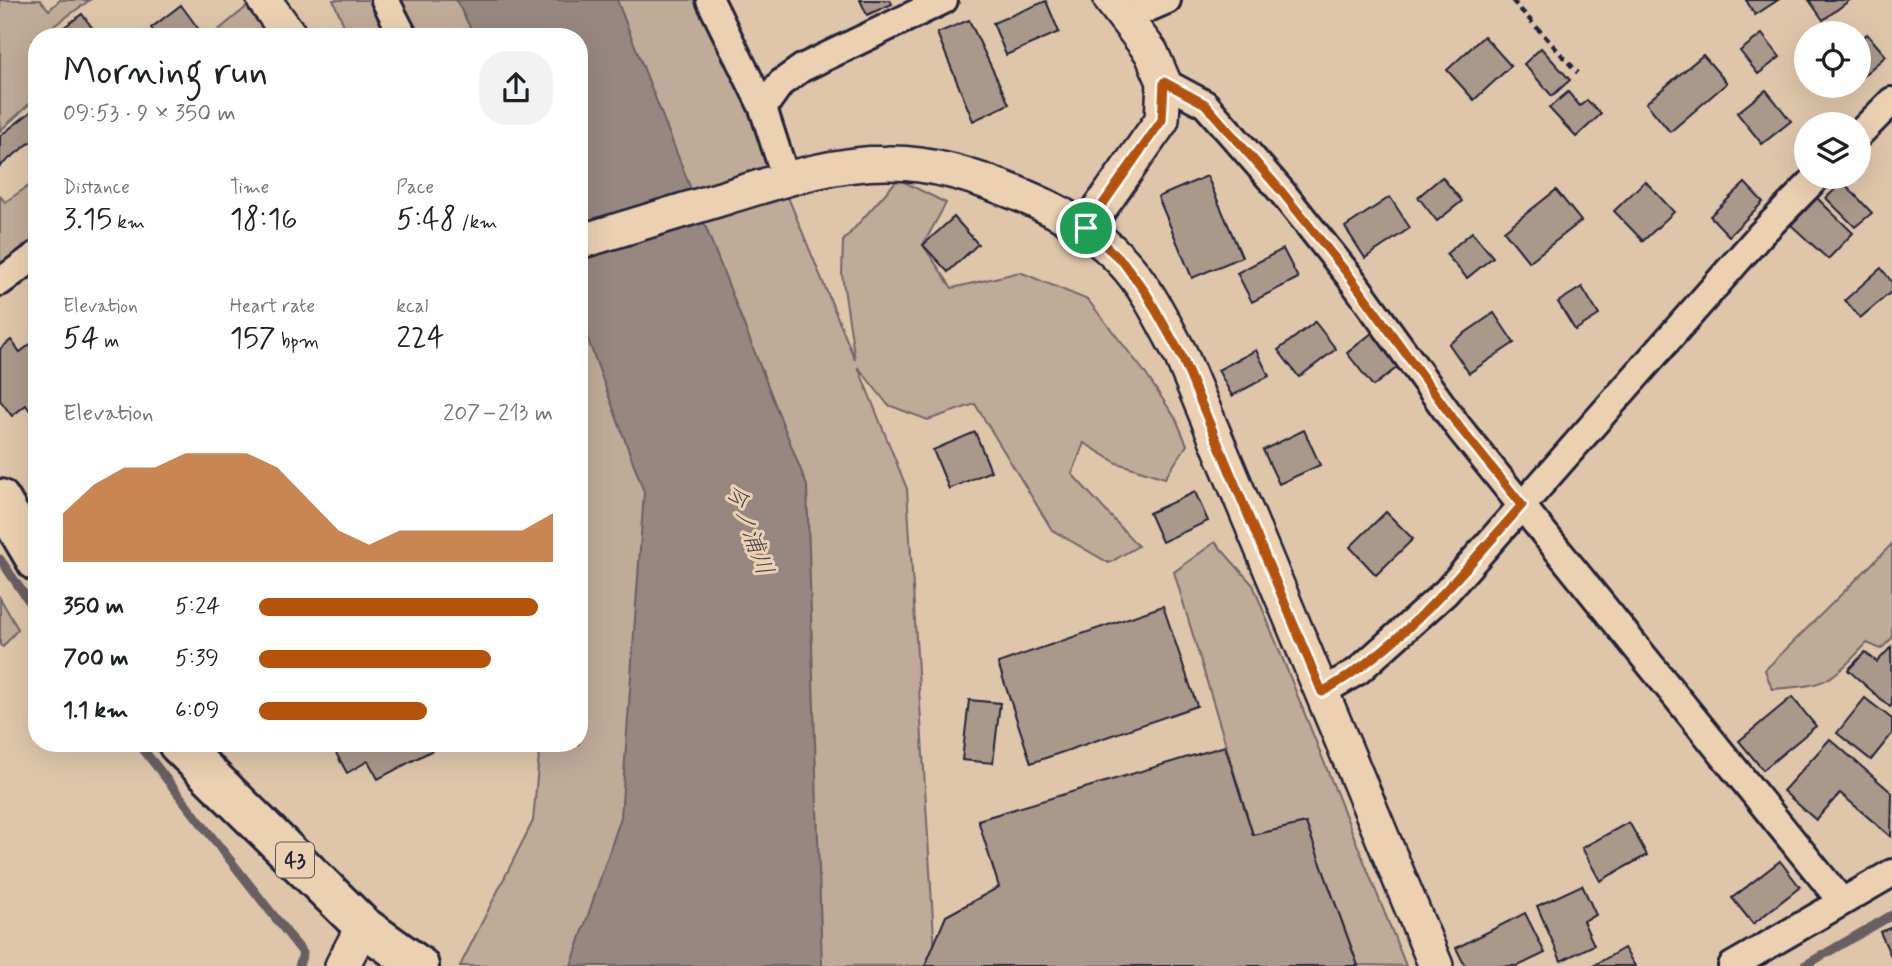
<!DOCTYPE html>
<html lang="en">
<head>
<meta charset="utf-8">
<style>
  body { margin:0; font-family:Mynerve,"Klee One",sans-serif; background:#f2f2f2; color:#202124; height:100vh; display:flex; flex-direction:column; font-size:26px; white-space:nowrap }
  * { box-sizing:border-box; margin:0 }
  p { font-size:23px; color:#757577 }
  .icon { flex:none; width:38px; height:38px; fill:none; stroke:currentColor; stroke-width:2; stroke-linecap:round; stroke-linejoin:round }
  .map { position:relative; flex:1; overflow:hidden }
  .drawer { position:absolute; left:28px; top:28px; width:560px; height:724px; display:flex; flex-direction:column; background:#fff; border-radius:28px; box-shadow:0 7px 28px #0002 }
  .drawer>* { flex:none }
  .buttons { position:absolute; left:1794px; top:21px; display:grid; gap:14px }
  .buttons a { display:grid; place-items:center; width:77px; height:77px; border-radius:50%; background:#fff; box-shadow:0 7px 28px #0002; font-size:35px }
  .pin { position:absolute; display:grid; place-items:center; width:60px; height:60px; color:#fff; margin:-30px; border:4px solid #fff; border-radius:50%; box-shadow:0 2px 7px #0007 }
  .round { display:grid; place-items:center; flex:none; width:74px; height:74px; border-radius:28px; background:#f2f2f2 }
  .overview { display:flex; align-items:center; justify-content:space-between; height:119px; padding:0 35px }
  h1 { font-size:38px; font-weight:600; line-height:52px }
  .stats { display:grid; grid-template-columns:repeat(3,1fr); gap:10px; height:119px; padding:7px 35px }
  .stats div { display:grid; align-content:center }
  .stats b { font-size:30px; font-weight:600 }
  .stats small { font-size:19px; font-weight:400 }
  .stats p { font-size:19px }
  .chart { height:196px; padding:14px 35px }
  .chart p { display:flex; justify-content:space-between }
  .chart svg { width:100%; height:126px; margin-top:7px; fill:#b45309; opacity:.7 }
  ul { padding:0 35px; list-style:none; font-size:23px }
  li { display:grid; grid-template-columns:112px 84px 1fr; align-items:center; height:52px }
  li i { height:18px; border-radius:9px; background:#b45309 }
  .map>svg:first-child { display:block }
  .green { fill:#c0aa98; stroke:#71666a; stroke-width:2 }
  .water { fill:#978780; stroke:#685f64; stroke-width:2 }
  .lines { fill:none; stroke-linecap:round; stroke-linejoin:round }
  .stream { stroke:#685f64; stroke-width:9 }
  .building { fill:#aa988b; stroke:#22223b; stroke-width:2 }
  .minor-casing { stroke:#22223b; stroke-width:32 }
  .tertiary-casing { stroke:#22223b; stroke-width:38 }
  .primary-casing { stroke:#22223b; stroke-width:44 }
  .path { stroke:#22223b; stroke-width:4.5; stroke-dasharray:7 5; stroke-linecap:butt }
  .minor { stroke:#ebd0b2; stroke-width:26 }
  .tertiary { stroke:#ebd0b2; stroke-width:33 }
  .primary { stroke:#ebd0b2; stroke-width:38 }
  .route-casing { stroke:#fff; stroke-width:14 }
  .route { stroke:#b45309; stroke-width:9 }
  .labels { text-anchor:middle; stroke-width:6; stroke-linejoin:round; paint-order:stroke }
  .shield { fill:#ebd0b2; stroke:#5e565f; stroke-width:2 }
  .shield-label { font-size:21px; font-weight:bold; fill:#22223b }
  .water-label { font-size:24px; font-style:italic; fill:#454050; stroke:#ebd0b2 }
</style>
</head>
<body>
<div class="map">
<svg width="1892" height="966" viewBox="0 0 1892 966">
  <rect width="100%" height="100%" fill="#dfc6ab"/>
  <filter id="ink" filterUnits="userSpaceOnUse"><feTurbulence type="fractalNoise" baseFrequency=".0143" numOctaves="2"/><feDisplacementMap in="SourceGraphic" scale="14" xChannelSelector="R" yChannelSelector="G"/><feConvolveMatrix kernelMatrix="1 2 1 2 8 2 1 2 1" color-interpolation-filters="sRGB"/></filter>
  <g filter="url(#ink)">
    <!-- green -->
    <g class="green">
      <path d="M 0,0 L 40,0 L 49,10 L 60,0 L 90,0 L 33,41 L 37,47 L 37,97 L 0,131 Z"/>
      <path d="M 255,0 L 285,37 L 210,37 Z"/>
      <path d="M 333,0 L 707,0 L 855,360 L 842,275 L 843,241 L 898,179 L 946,203 L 923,245 L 952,288 L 1020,272 L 1088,300 L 1143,370 L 1176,419 L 1187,445 L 1165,478 L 1117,463 L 1084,443 L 1072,474 L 1138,546 L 1109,563 L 1052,530 L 975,404 L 928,420 L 888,405 L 858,367 L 907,489 L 935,953 L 941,966 L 460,966 L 533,821 L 540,744 L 579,744 L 579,37 L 349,37 Z"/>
      <path d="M 33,183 L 37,188 L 37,252 L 0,276 L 0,196 L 5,202 Z"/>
      <path d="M 1215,542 L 1253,585 L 1406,966 L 1358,965 L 1306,824 L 1253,835 L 1174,572 Z"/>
      <path d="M 1892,544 L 1892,638 L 1881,649 L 1867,643 C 1830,682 1827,686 1772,689 L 1765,670 Z"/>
      <path d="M 0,598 L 18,629 L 3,647 L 0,645 Z"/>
    </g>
    <!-- water -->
    <path class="water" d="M 456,0 L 617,0 L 807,486 L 822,966 L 571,966 L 621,817 L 644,492 L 579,315 L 579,37 L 475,37 Z"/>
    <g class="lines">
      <!-- stream -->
      <g class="stream">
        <path d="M 0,559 L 37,613"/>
        <path d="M 139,744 L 303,953 L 299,966"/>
        <path d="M 1804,966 L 1892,915"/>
      </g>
    </g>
    <!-- building -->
    <g class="building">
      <path d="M 860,0 L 890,0 L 892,4 L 867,15 Z"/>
      <path d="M 1746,0 L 1778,0 L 1755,15 Z"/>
      <path d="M 1809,0 L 1850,0 L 1823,20 Z"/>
      <path d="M 1046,1 L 1059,32 L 1006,55 L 993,23 Z"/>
      <path d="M 181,5 L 200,31 L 193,37 L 158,37 L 151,28 Z"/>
      <path d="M 82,14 L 99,37 L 51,37 Z"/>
      <path d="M 969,20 L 1009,104 L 973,121 L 937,33 Z"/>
      <path d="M 1762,34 L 1780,57 L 1758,74 L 1740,51 Z"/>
      <path d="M 1867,34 L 1886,56 L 1858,80 L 1858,41 Z"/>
      <path d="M 1484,36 L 1511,66 L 1474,100 L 1447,70 Z"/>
      <path d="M 1541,48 L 1570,80 L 1552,96 L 1524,64 Z"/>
      <path d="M 1703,55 L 1727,83 L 1670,132 L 1646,103 Z"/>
      <path d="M 1766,90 L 1791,121 L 1762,144 L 1737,113 Z"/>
      <path d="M 1568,92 L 1580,106 L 1587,100 L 1601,114 L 1576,137 L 1549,108 Z"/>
      <path d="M 37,107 L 37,137 L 0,166 L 0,136 Z"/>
      <path d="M 1207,176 L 1242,257 L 1192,278 L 1158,197 Z"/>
      <path d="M 1442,177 L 1462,201 L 1437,221 L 1418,197 Z"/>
      <path d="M 1645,181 L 1674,212 L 1643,241 L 1614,211 Z"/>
      <path d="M 1843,182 L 1872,213 L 1855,227 L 1826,198 Z"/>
      <path d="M 1745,183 L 1763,202 L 1729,236 L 1710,216 Z"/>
      <path d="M 1556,190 L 1581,221 L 1529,262 L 1504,231 Z"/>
      <path d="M 1390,197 L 1410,228 L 1365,258 L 1345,227 Z"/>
      <path d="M 1817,198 L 1853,233 L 1828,259 L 1791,225 Z"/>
      <path d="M 954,217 L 978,244 L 948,272 L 923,245 Z"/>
      <path d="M 1472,232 L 1493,257 L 1467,278 L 1446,254 Z"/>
      <path d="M 1283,249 L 1298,278 L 1252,302 L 1237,273 Z"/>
      <path d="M 1881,268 L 1892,282 L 1892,291 L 1860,318 L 1845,300 Z"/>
      <path d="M 1582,287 L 1599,315 L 1575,330 L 1558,302 Z"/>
      <path d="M 1494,313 L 1514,343 L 1469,373 L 1449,344 Z"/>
      <path d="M 1315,322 L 1336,349 L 1299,377 L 1278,350 Z"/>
      <path d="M 1372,333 L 1399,366 L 1373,386 L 1347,353 Z"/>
      <path d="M 37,339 L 37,412 L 33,415 L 26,405 L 12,416 L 0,400 L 0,349 L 11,340 L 20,352 Z"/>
      <path d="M 1256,350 L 1269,376 L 1232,396 L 1218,370 Z"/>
      <path d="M 1304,430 L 1320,465 L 1279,484 L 1263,450 Z"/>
      <path d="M 975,432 L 991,471 L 949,489 L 933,450 Z"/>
      <path d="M 1195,492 L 1208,521 L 1162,542 L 1149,513 Z"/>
      <path d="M 1386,512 L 1413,539 L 1376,575 L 1350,547 Z"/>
      <path d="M 1163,606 L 1197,706 L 1031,763 L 998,663 Z"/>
      <path d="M 1891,647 L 1892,704 L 1890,707 L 1848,670 L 1865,652 L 1877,662 Z"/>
      <path d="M 1792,697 L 1816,726 L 1763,770 L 1739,741 Z"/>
      <path d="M 1865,698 L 1892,719 L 1892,734 L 1871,760 L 1837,733 Z"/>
      <path d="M 969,700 L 1000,703 L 993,763 L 962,760 Z"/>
      <path d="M 1830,739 L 1892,793 L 1891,837 L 1840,793 L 1816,820 L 1783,791 Z"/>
      <path d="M 331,744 L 444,744 L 378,779 L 368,761 L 347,773 Z"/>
      <path d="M 1225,746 L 1253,835 L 1306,823 L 1358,966 L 925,966 L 946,916 L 999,887 L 978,820 Z"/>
      <path d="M 1629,822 L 1647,855 L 1600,881 L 1582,848 Z"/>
      <path d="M 1780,861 L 1800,887 L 1753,924 L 1732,898 Z"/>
      <path d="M 1582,885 L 1596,915 L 1583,921 L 1594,945 L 1561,961 L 1537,906 Z"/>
      <path d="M 1525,913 L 1545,953 L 1518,966 L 1465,966 L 1456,948 Z"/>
      <path d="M 1892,927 L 1892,955 L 1891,956 L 1880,932 Z"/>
      <path d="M 1624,948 L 1635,966 L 1593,966 Z"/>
    </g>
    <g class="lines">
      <!-- minor casing -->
      <g class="minor-casing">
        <g id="minor">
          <path d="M 385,0 L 404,37"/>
          <path d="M 710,0 L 763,108 L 786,179"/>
          <path d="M 1125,18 L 1167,0"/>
          <path d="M 1164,82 L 1205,104 L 1282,192 L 1350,277 L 1459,428 L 1842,902"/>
          <path d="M 763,108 L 781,83 L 802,68 L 944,0"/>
          <path d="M 1858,135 L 1892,101"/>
          <path d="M 0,282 L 37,255"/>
          <path d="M 1322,692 L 1358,671 L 1446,592 L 1760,235 L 1817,177"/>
          <path d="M 1732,966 L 1892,873"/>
        </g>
      </g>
      <!-- tertiary casing -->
      <g class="tertiary-casing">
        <g id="tertiary">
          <path d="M 264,0 L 291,37"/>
          <path d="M 1086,228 L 1162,120 L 1164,82 L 1151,52 L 1111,0"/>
          <path d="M 579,242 C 628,227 678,212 727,197 C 779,181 832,163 887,163 C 931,162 976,177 1016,193 C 1056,209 1092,229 1122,261 C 1147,287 1164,324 1181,355 L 1436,966"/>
          <path d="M 342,966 L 363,926"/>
        </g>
      </g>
      <!-- primary casing -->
      <g class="primary-casing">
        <g id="primary">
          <path d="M 0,499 L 37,562"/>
          <path d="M 178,744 L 363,926 L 419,966"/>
        </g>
      </g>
      <!-- path -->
      <path class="path" d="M 1512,0 L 1578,73"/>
      <!-- minor -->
      <use href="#minor" class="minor"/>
      <!-- tertiary -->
      <use href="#tertiary" class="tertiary"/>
      <!-- primary -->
      <use href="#primary" class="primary"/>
    </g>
  </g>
  <g class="lines" filter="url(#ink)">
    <!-- route casing -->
    <g class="route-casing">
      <path id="route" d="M 1164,82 L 1205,104 L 1282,192 L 1350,277 L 1460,428 L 1522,505 C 1462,573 1402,647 1322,692 L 1181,355 L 1146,293 L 1123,262 L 1086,228 L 1162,120 Z"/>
    </g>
    <!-- route -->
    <use href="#route" class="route"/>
  </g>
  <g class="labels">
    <!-- shield labels -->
    <rect class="shield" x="276" y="842.5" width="38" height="35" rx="5"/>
    <g class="shield-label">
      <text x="295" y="867">43</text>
    </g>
    <!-- water labels -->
    <g class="water-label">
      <text transform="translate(750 529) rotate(70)" y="8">今ノ浦川</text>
    </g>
  </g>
</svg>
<div class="buttons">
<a><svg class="icon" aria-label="locate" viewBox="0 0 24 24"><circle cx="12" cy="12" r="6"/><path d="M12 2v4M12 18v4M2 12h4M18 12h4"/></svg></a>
<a><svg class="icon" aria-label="layers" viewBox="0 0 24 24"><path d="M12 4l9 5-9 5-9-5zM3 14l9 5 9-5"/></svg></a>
</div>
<div class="pin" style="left:1086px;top:228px;background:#1e9e55"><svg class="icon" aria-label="arrive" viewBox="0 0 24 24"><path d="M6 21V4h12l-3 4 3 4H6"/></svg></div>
<section class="drawer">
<div class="overview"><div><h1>Morning run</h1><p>09:53 · 9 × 350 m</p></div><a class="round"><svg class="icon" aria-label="share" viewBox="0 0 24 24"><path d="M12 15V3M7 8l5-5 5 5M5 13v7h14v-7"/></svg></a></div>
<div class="stats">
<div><p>Distance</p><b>3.15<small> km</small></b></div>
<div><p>Time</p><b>18:16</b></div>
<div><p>Pace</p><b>5:48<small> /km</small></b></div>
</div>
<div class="stats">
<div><p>Elevation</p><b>54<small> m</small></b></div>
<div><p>Heart rate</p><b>157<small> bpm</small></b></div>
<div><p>kcal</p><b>224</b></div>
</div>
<div class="chart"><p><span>Elevation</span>207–213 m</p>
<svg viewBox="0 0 160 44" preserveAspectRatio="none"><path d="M0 44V27L10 17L20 11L30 11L40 6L50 6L60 6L70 11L80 22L90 33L100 38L110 33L120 33L130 33L140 33L150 33L160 27V44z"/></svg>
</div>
<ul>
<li><b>350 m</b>5:24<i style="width:95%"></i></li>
<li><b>700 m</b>5:39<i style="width:79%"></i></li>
<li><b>1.1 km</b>6:09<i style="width:57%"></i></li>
</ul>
</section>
</div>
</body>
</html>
